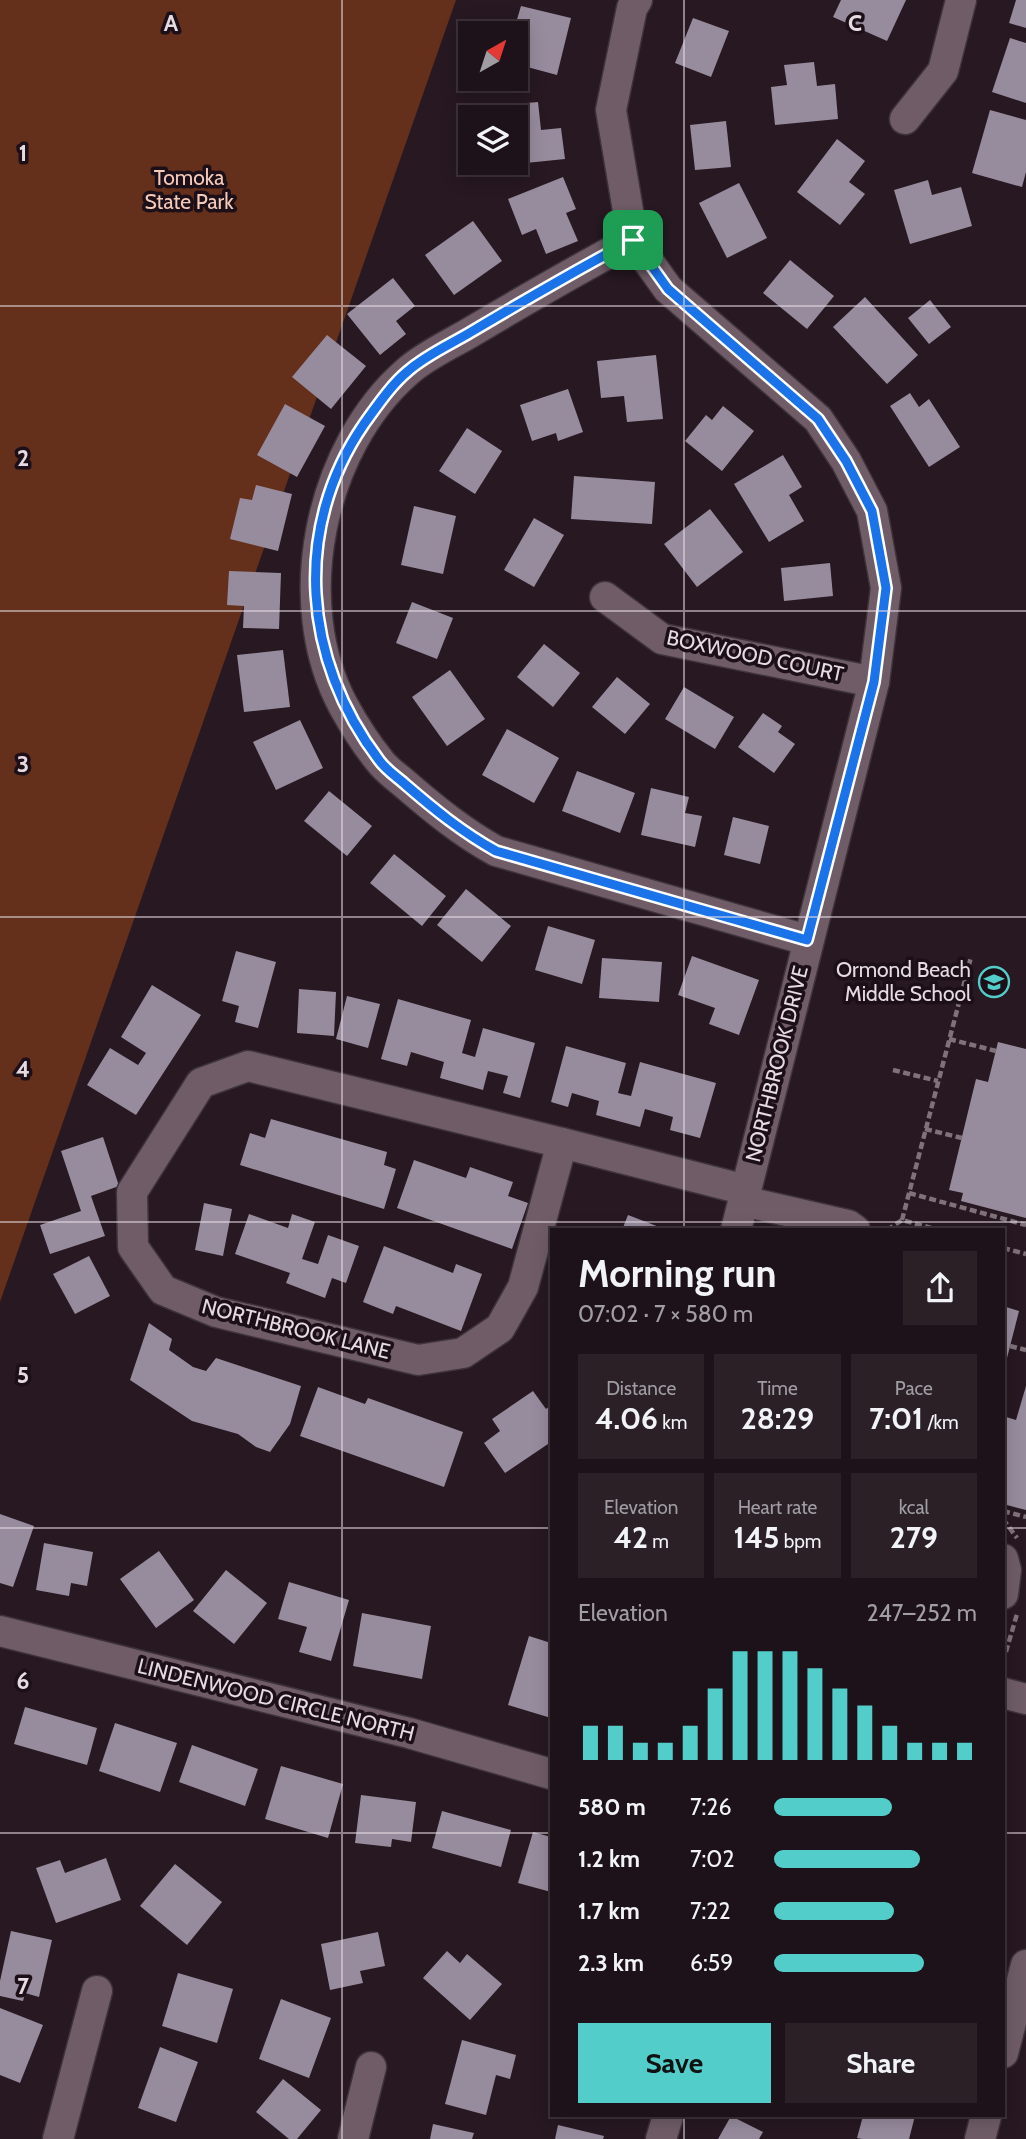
<!DOCTYPE html>
<html lang="en">
<head>
<meta charset="utf-8">
<style>
  body { margin:0; font-family:Cabin,sans-serif; background:#2a2026; color:#f1f3f6; height:100vh; display:flex; flex-direction:column; font-size:26px; white-space:nowrap }
  * { box-sizing:border-box; margin:0 }
  p { font-size:23px; color:#a09ea2 }
  .icon { flex:none; width:38px; height:38px; fill:none; stroke:currentColor; stroke-width:2; stroke-linecap:round; stroke-linejoin:round }
  .map { position:relative; flex:1; overflow:hidden }
  .drawer { position:absolute; left:550px; top:1228px; width:455px; height:889px; display:flex; flex-direction:column; background:#1d1219; border-radius:0px; box-shadow:0 4px 18px #0003,0 0 0 2px #3b3238 }
  .drawer>* { flex:none }
  .needle { width:46px; rotate:39deg }
  .tools { position:absolute; left:458px; top:21px; display:grid; gap:14px }
  .tools a { display:grid; place-items:center; width:70px; height:70px; border-radius:0px; background:#1d1219; box-shadow:0 4px 18px #0003,0 0 0 2px #3b3238; font-size:35px }
  .pin { position:absolute; display:grid; place-items:center; width:60px; height:60px; color:#fff; margin:-30px; border-radius:14px; box-shadow:0 4px 10px #0006 }
  .round { display:grid; place-items:center; flex:none; width:74px; height:74px; border-radius:0px; background:#2a2026 }
  .summary { display:flex; align-items:center; justify-content:space-between; height:119px; padding:0 28px }
  h1 { font-size:38px; font-weight:700; line-height:52px }
  .stats { display:grid; grid-template-columns:repeat(3,1fr); gap:10px; height:119px; padding:7px 28px }
  .stats div { display:grid; align-content:center; border-radius:0px; background:#2a2026; text-align:center }
  .stats b { font-size:30px; font-weight:700 }
  .stats small { font-size:19px; font-weight:400 }
  .stats p { font-size:19px }
  .chart { height:196px; padding:14px 28px }
  .chart p { display:flex; justify-content:space-between }
  .chart svg { width:100%; height:126px; margin-top:7px; stroke:#53cdc9; stroke-width:6 }
  .action { display:flex; gap:14px; margin-top:auto; padding:14px 28px }
  .action a { flex:1; height:80px; border-radius:0px; background:#53cdc9; color:#111; font-size:28px; font-weight:700; line-height:80px; text-align:center }
  .action a+a { background:#2a2026; color:#f1f3f6 }
  ul { padding:0 28px; list-style:none; font-size:23px }
  li { display:grid; grid-template-columns:112px 84px 1fr; align-items:center; height:52px }
  li i { height:18px; border-radius:9px; background:#53cdc9 }
  .map>svg:first-child { display:block }
  .green { fill:#642f1b }
  .building { fill:#978c9e }
  .lines { fill:none; stroke-linecap:round; stroke-linejoin:round }
  .minor-casing { stroke:#3e333a; stroke-width:33 }
  .path { stroke:#7f7279; stroke-width:4.5; stroke-dasharray:7 3.5; stroke-linecap:butt }
  .minor { stroke:#6f5c67; stroke-width:30 }
  .route-casing { stroke:#fff; stroke-width:14 }
  .route { stroke:#1a73e8; stroke-width:9 }
  .grid { fill:none; stroke:#e6dbe1; stroke-width:2; stroke-opacity:0.55 }
  .labels { text-anchor:middle; stroke-width:7; stroke-linejoin:round; paint-order:stroke }
  .park-label { font-size:21px; fill:#f4caba; stroke:#1d0f18 }
  .street-label { font-size:21px; fill:#e6dbe1; stroke:#1d0f18 }
  .poi-label { font-size:21px; fill:#e6dbe1; stroke:#1d0f18; text-anchor:end }
  .grid-label { font-size:23px; text-anchor:middle; font-weight:bold; fill:#e6dbe1; stroke:#1d0f18; stroke-width:7; stroke-linejoin:round; paint-order:stroke }
</style>
</head>
<body>
<div class="map">
<svg width="1026" height="2139" viewBox="0 0 1026 2139">
  <rect width="100%" height="100%" fill="#271821"/>
  <!-- green -->
  <path class="green" d="M 0,0 L 456,0 L 0,1302 Z"/>
  <!-- building -->
  <g class="building">
    <path d="M 841,0 L 906,0 L 887,41 L 833,17 Z"/>
    <path d="M 1016,0 L 1026,0 L 1026,28 L 1009,23 Z"/>
    <path d="M 521,6 L 571,18 L 557,75 L 516,64 L 516,33 L 513,33 Z"/>
    <path d="M 693,18 L 729,31 L 711,77 L 675,63 Z"/>
    <path d="M 1010,38 L 1026,43 L 1026,103 L 992,92 Z"/>
    <path d="M 814,62 L 817,86 L 835,84 L 838,119 L 775,125 L 771,87 L 787,85 L 784,65 Z"/>
    <path d="M 538,102 L 541,130 L 561,128 L 565,159 L 516,164 L 516,117 L 497,117 L 496,106 Z"/>
    <path d="M 990,110 L 1026,120 L 1026,172 L 1022,187 L 972,173 Z"/>
    <path d="M 726,121 L 731,167 L 695,170 L 690,125 Z"/>
    <path d="M 837,139 L 865,161 L 849,182 L 865,194 L 840,225 L 797,192 Z"/>
    <path d="M 563,177 L 576,209 L 566,213 L 578,241 L 546,254 L 536,229 L 522,235 L 508,199 Z"/>
    <path d="M 928,180 L 932,195 L 961,187 L 972,226 L 910,244 L 894,190 Z"/>
    <path d="M 739,183 L 767,238 L 727,258 L 699,203 Z"/>
    <path d="M 473,221 L 502,261 L 454,295 L 425,255 Z"/>
    <path d="M 790,260 L 834,296 L 807,329 L 763,293 Z"/>
    <path d="M 393,278 L 415,306 L 396,321 L 406,334 L 380,355 L 347,314 Z"/>
    <path d="M 865,297 L 918,355 L 887,384 L 833,327 Z"/>
    <path d="M 930,300 L 951,327 L 929,344 L 908,318 Z"/>
    <path d="M 327,335 L 366,366 L 331,409 L 292,377 Z"/>
    <path d="M 656,355 L 663,419 L 627,422 L 624,396 L 601,398 L 597,361 Z"/>
    <path d="M 568,389 L 583,432 L 558,441 L 556,433 L 532,441 L 520,405 Z"/>
    <path d="M 910,393 L 919,407 L 929,399 L 960,447 L 929,467 L 890,406 Z"/>
    <path d="M 285,404 L 325,426 L 297,477 L 257,455 Z"/>
    <path d="M 723,406 L 754,431 L 722,471 L 685,441 L 706,415 L 712,420 Z"/>
    <path d="M 467,428 L 502,451 L 475,494 L 439,471 Z"/>
    <path d="M 783,455 L 802,487 L 789,495 L 804,521 L 769,542 L 734,484 Z"/>
    <path d="M 574,476 L 655,482 L 652,524 L 571,519 Z"/>
    <path d="M 256,485 L 292,494 L 278,551 L 230,539 L 240,498 L 252,500 Z"/>
    <path d="M 414,506 L 456,516 L 443,574 L 401,565 Z"/>
    <path d="M 710,509 L 743,552 L 697,587 L 664,544 Z"/>
    <path d="M 534,518 L 564,535 L 534,587 L 504,570 Z"/>
    <path d="M 830,563 L 833,596 L 784,601 L 781,568 Z"/>
    <path d="M 229,571 L 281,573 L 279,629 L 243,628 L 244,606 L 227,605 Z"/>
    <path d="M 412,602 L 453,618 L 437,659 L 396,643 Z"/>
    <path d="M 544,644 L 580,673 L 553,707 L 517,677 Z"/>
    <path d="M 283,650 L 290,707 L 244,712 L 237,655 Z"/>
    <path d="M 450,670 L 485,719 L 447,746 L 412,697 Z"/>
    <path d="M 617,677 L 650,704 L 625,734 L 592,707 Z"/>
    <path d="M 684,687 L 734,717 L 715,749 L 665,719 Z"/>
    <path d="M 763,713 L 782,726 L 778,732 L 795,744 L 774,773 L 738,747 Z"/>
    <path d="M 300,720 L 323,768 L 276,790 L 253,742 Z"/>
    <path d="M 507,729 L 559,758 L 534,803 L 482,775 Z"/>
    <path d="M 577,771 L 635,793 L 620,833 L 562,811 Z"/>
    <path d="M 651,788 L 689,797 L 685,813 L 702,816 L 695,847 L 641,835 Z"/>
    <path d="M 329,791 L 372,826 L 347,856 L 304,821 Z"/>
    <path d="M 733,817 L 769,826 L 760,864 L 724,855 Z"/>
    <path d="M 394,854 L 446,896 L 422,926 L 370,883 Z"/>
    <path d="M 466,889 L 511,926 L 482,962 L 437,925 Z"/>
    <path d="M 548,926 L 595,940 L 582,984 L 535,970 Z"/>
    <path d="M 236,951 L 276,962 L 258,1028 L 235,1022 L 239,1006 L 222,1001 Z"/>
    <path d="M 692,956 L 759,980 L 739,1035 L 709,1024 L 715,1008 L 678,995 Z"/>
    <path d="M 602,958 L 662,962 L 659,1002 L 599,998 Z"/>
    <path d="M 152,985 L 201,1015 L 136,1115 L 87,1085 L 110,1048 L 138,1065 L 146,1053 L 121,1037 Z"/>
    <path d="M 299,989 L 336,992 L 334,1036 L 297,1033 Z"/>
    <path d="M 347,996 L 380,1004 L 368,1048 L 336,1039 Z"/>
    <path d="M 398,999 L 471,1020 L 462,1053 L 475,1057 L 483,1028 L 535,1043 L 520,1098 L 503,1093 L 508,1076 L 488,1071 L 483,1090 L 440,1078 L 444,1062 L 411,1052 L 407,1066 L 381,1059 Z"/>
    <path d="M 998,1042 L 1026,1049 L 1026,1218 L 961,1201 L 963,1193 L 949,1190 L 976,1079 L 988,1082 Z"/>
    <path d="M 566,1046 L 626,1063 L 618,1093 L 631,1096 L 640,1062 L 716,1083 L 700,1138 L 670,1130 L 673,1117 L 645,1109 L 640,1127 L 596,1115 L 599,1101 L 572,1093 L 568,1107 L 551,1102 Z"/>
    <path d="M 271,1119 L 387,1152 L 384,1165 L 396,1169 L 384,1209 L 240,1165 L 250,1133 L 265,1138 Z"/>
    <path d="M 103,1137 L 119,1186 L 91,1196 L 105,1236 L 50,1254 L 40,1225 L 81,1211 L 61,1151 Z"/>
    <path d="M 414,1160 L 466,1178 L 470,1167 L 513,1182 L 508,1196 L 528,1203 L 512,1249 L 397,1208 Z"/>
    <path d="M 204,1203 L 232,1209 L 223,1256 L 195,1250 Z"/>
    <path d="M 249,1214 L 288,1228 L 292,1214 L 315,1222 L 302,1259 L 318,1264 L 328,1235 L 359,1246 L 346,1283 L 332,1278 L 325,1298 L 286,1283 L 290,1273 L 235,1254 Z"/>
    <path d="M 628,1215 L 667,1230 L 622,1230 Z"/>
    <path d="M 384,1246 L 453,1273 L 456,1264 L 482,1274 L 461,1331 L 396,1306 L 393,1314 L 363,1302 Z"/>
    <path d="M 89,1256 L 110,1296 L 75,1314 L 53,1274 Z"/>
    <path d="M 1003,1306 L 1019,1311 L 1007,1358 L 1003,1357 Z"/>
    <path d="M 149,1323 L 172,1339 L 169,1350 L 193,1367 L 206,1371 L 216,1358 L 301,1386 L 290,1424 L 270,1452 L 256,1447 L 238,1434 L 192,1421 L 130,1380 Z"/>
    <path d="M 1026,1386 L 1026,1510 L 1003,1504 L 1003,1416 L 1016,1420 Z"/>
    <path d="M 318,1387 L 365,1404 L 368,1398 L 463,1432 L 444,1487 L 300,1436 Z"/>
    <path d="M 533,1391 L 546,1409 L 551,1405 L 551,1442 L 505,1473 L 484,1443 L 500,1431 L 492,1419 Z"/>
    <path d="M 0,1514 L 34,1526 L 13,1587 L 0,1583 Z"/>
    <path d="M 44,1543 L 93,1552 L 87,1586 L 71,1583 L 69,1596 L 36,1590 Z"/>
    <path d="M 159,1551 L 194,1600 L 156,1628 L 120,1579 Z"/>
    <path d="M 226,1570 L 267,1603 L 234,1644 L 193,1611 Z"/>
    <path d="M 289,1582 L 349,1600 L 331,1661 L 299,1652 L 307,1627 L 278,1619 Z"/>
    <path d="M 362,1613 L 431,1626 L 422,1679 L 353,1666 Z"/>
    <path d="M 529,1636 L 551,1643 L 551,1718 L 508,1705 Z"/>
    <path d="M 25,1707 L 97,1728 L 87,1765 L 14,1744 Z"/>
    <path d="M 115,1723 L 177,1743 L 160,1792 L 99,1771 Z"/>
    <path d="M 192,1745 L 258,1769 L 245,1806 L 179,1782 Z"/>
    <path d="M 281,1766 L 343,1784 L 328,1838 L 265,1819 Z"/>
    <path d="M 361,1795 L 416,1802 L 411,1842 L 392,1839 L 391,1847 L 355,1843 Z"/>
    <path d="M 442,1811 L 511,1830 L 501,1867 L 432,1848 Z"/>
    <path d="M 533,1832 L 551,1837 L 551,1892 L 518,1883 Z"/>
    <path d="M 106,1858 L 121,1900 L 56,1923 L 36,1868 L 60,1860 L 65,1873 Z"/>
    <path d="M 175,1864 L 222,1902 L 187,1945 L 140,1906 Z"/>
    <path d="M 11,1931 L 52,1940 L 39,1997 L 25,1993 L 23,2001 L 0,1996 L 0,1981 Z"/>
    <path d="M 378,1932 L 385,1966 L 360,1971 L 363,1983 L 330,1990 L 321,1944 Z"/>
    <path d="M 447,1951 L 460,1963 L 467,1954 L 502,1984 L 470,2020 L 423,1978 Z"/>
    <path d="M 178,1973 L 233,1989 L 217,2043 L 162,2026 Z"/>
    <path d="M 281,1999 L 331,2018 L 309,2078 L 259,2059 Z"/>
    <path d="M 0,2008 L 43,2025 L 20,2083 L 0,2075 Z"/>
    <path d="M 462,2040 L 516,2055 L 510,2079 L 496,2075 L 486,2115 L 445,2104 Z"/>
    <path d="M 160,2047 L 198,2062 L 176,2122 L 138,2108 Z"/>
    <path d="M 283,2079 L 321,2110 L 297,2139 L 289,2139 L 256,2112 Z"/>
    <path d="M 731,2116 L 763,2132 L 759,2139 L 718,2139 Z"/>
    <path d="M 863,2116 L 915,2116 L 909,2139 L 862,2139 L 857,2138 Z"/>
    <path d="M 433,2124 L 474,2133 L 472,2139 L 430,2139 Z"/>
    <path d="M 558,2125 L 604,2136 L 603,2139 L 555,2139 Z"/>
  </g>
  <g class="lines">
    <!-- minor casing -->
    <g class="minor-casing">
      <g id="minor">
        <path d="M 637,0 L 632,8 L 611,110 L 633,240 L 668,289 L 818,419 L 846,461 L 872,511 L 886,588 L 874,682 L 736,1230"/>
        <path d="M 905,119 L 943,71 L 961,0"/>
        <path d="M 633,240 C 578,269 525,300 471,332 C 451,344 426,355 408,371 C 320,447 287,603 344,707 C 354,725 366,744 379,760 C 386,770 397,777 406,785 C 435,810 462,832 496,851 L 807,940"/>
        <path d="M 605,597 L 662,639 L 874,682"/>
        <path d="M 248,1066 L 562,1143 L 523,1287 L 500,1328 L 463,1353 L 418,1360 L 216,1312 L 163,1290 L 133,1247 L 132,1192 L 201,1083 Z"/>
        <path d="M 562,1143 L 746,1190"/>
        <path d="M 743,1201 L 848,1225 L 855,1230"/>
        <path d="M 1003,1559 L 1006,1570 L 1003,1594"/>
        <path d="M 0,1631 L 409,1733 L 551,1774"/>
        <path d="M 1003,1693 L 1026,1699"/>
        <path d="M 1003,2053 L 1026,1965"/>
        <path d="M 58,2139 L 97,1991"/>
        <path d="M 353,2139 L 371,2067"/>
        <path d="M 661,2139 L 668,2116"/>
        <path d="M 980,2139 L 986,2116"/>
      </g>
    </g>
    <!-- path -->
    <g class="path">
      <path d="M 949,1039 L 996,1051"/>
      <path d="M 893,1070 L 938,1081"/>
      <path d="M 925,1129 L 962,1138"/>
      <path d="M 909,1193 L 1026,1225"/>
      <path d="M 902,1220 L 971,957"/>
      <path d="M 887,1230 L 902,1220 L 939,1230"/>
      <path d="M 1003,1248 L 1026,1254"/>
      <path d="M 1010,1346 L 1026,1350"/>
      <path d="M 1003,1511 L 1026,1517"/>
      <path d="M 1003,1519 L 1017,1538"/>
      <path d="M 1003,1662 L 1017,1614"/>
    </g>
    <!-- minor -->
    <use href="#minor" class="minor"/>
  </g>
  <g class="lines">
    <!-- route casing -->
    <g class="route-casing">
      <path id="route" d="M 633,240 L 668,289 L 818,419 L 846,461 L 872,511 L 886,588 L 874,682 L 807,940 L 496,851 C 462,832 435,810 406,785 C 397,777 386,770 379,760 C 303,660 292,529 364,424 C 377,406 391,385 408,371 C 426,355 451,344 471,332 C 525,300 578,269 633,240 Z"/>
    </g>
    <!-- route -->
    <use href="#route" class="route"/>
  </g>
  <!-- grid -->
  <path class="grid" d="M 342,0 L 342,2139M 684,0 L 684,1230M 0,306 L 1026,306M 0,611 L 1026,611M 0,917 L 1026,917M 0,1222 L 1026,1222M 0,1528 L 551,1528M 1003,1528 L 1026,1528M 0,1833 L 551,1833M 1003,1833 L 1026,1833M 684,2116 L 684,2139"/>
  <!-- icons -->
  <defs>
    <g id="school-ring" transform="scale(1.575)"><circle r="9.5" fill="#1d0f18" stroke="#53cdc9" stroke-width="1.5"/><path d="M0-5L7-2L0 1L-7-2ZM-4 1L0 2.5L4 1V4Q0 6-4 4Z" fill="#53cdc9"/></g>
  </defs>
  <g fill-rule="evenodd">
    <use href="#school-ring" x="994" y="982"/>
  </g>
  <g class="labels">
    <!-- park labels -->
    <g class="park-label">
      <text x="189" y="185">Tomoka<tspan x="189" dy="24">State Park</tspan></text>
    </g>
    <!-- street labels -->
    <g class="street-label">
      <text transform="translate(755 656) rotate(12)" y="7">BOXWOOD COURT</text>
      <text transform="translate(777 1064) rotate(-76)" y="7">NORTHBROOK DRIVE</text>
      <text transform="translate(296 1329) rotate(14)" y="7">NORTHBROOK LANE</text>
      <text transform="translate(276 1700) rotate(14)" y="7">LINDENWOOD CIRCLE NORTH</text>
    </g>
    <!-- poi labels -->
    <g class="poi-label">
      <text x="971" y="977">Ormond Beach<tspan x="971" dy="24">Middle School</tspan></text>
    </g>
  </g>
  <g class="grid-label">
    <text x="171" y="31">A</text>
    <text x="855" y="31">C</text>
    <text x="23" y="161">1</text>
    <text x="23" y="466">2</text>
    <text x="23" y="772">3</text>
    <text x="23" y="1077">4</text>
    <text x="23" y="1383">5</text>
    <text x="23" y="1689">6</text>
    <text x="23" y="1994">7</text>
  </g>
</svg>
<div class="tools">
<a><svg class="needle" viewBox="-14 -14 28 28"><path d="M0-13l5 13h-10z" fill="#e53935"/><path d="M0 13l5-13h-10z" fill="#a09ea2"/></svg></a>
<a><svg class="icon" aria-label="layers" viewBox="0 0 24 24"><path d="M12 4l9 5-9 5-9-5zM3 14l9 5 9-5"/></svg></a>
</div>
<div class="pin" style="left:633px;top:240px;background:#1e9e55"><svg class="icon" aria-label="arrive" viewBox="0 0 24 24"><path d="M6 21V4h12l-3 4 3 4H6"/></svg></div>
<section class="drawer">
<div class="summary"><div><h1>Morning run</h1><p>07:02 · 7 × 580 m</p></div><a class="round"><svg class="icon" aria-label="share" viewBox="0 0 24 24"><path d="M12 15V3M7 8l5-5 5 5M5 13v7h14v-7"/></svg></a></div>
<div class="stats">
<div><p>Distance</p><b>4.06<small> km</small></b></div>
<div><p>Time</p><b>28:29</b></div>
<div><p>Pace</p><b>7:01<small> /km</small></b></div>
</div>
<div class="stats">
<div><p>Elevation</p><b>42<small> m</small></b></div>
<div><p>Heart rate</p><b>145<small> bpm</small></b></div>
<div><p>kcal</p><b>279</b></div>
</div>
<div class="chart"><p><span>Elevation</span>247–252 m</p>
<svg viewBox="0 0 160 44" preserveAspectRatio="none"><path d="M5 44V32M15 44V32M25 44V38M35 44V38M45 44V32M55 44V19M65 44V6M75 44V6M85 44V6M95 44V12M105 44V19M115 44V25M125 44V32M135 44V38M145 44V38M155 44V38"/></svg>
</div>
<ul>
<li><b>580 m</b>7:26<i style="width:58%"></i></li>
<li><b>1.2 km</b>7:02<i style="width:72%"></i></li>
<li><b>1.7 km</b>7:22<i style="width:59%"></i></li>
<li><b>2.3 km</b>6:59<i style="width:74%"></i></li>
</ul>
<div class="action"><a>Save</a><a>Share</a></div>
</section>
</div>
</body>
</html>
